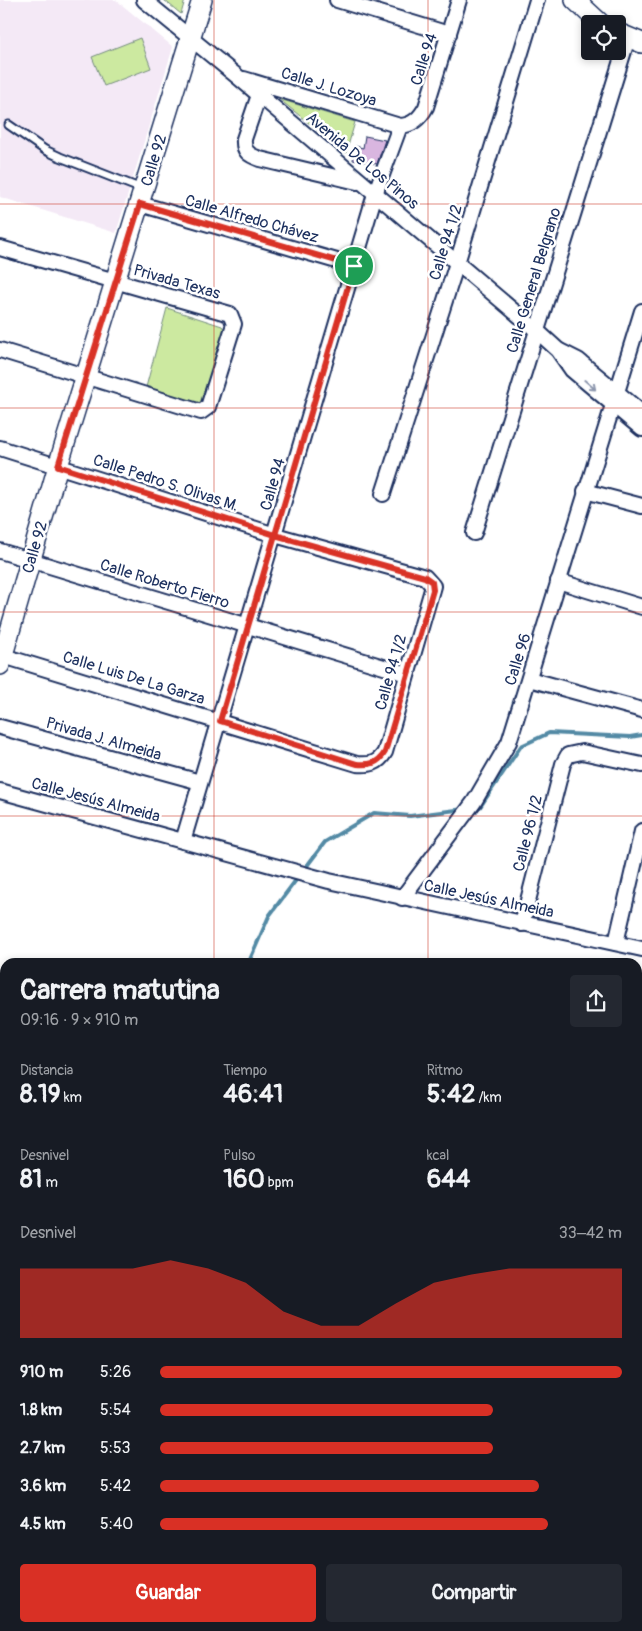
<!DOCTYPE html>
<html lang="es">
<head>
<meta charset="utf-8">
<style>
  body { margin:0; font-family:Pangolin,sans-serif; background:#242831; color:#f1f3f6; height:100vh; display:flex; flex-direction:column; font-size:19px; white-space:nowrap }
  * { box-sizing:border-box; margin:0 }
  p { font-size:16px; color:#9ea1a6 }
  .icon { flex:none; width:28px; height:28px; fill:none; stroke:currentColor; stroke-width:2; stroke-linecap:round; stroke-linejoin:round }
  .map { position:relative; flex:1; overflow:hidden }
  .sheet { position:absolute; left:0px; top:958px; width:642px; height:674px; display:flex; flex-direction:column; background:#171b24; border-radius:15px 15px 0 0; box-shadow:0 2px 8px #0003 }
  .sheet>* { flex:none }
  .buttons { position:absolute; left:581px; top:15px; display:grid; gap:10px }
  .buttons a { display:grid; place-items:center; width:45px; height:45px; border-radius:5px; background:#171b24; box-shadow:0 2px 8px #0003; font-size:25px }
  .pin { position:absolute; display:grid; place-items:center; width:42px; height:42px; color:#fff; margin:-21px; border:2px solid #fff; border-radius:50%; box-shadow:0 1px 5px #0007 }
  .round { display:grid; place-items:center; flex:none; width:52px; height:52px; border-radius:5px; background:#242831 }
  .headline { display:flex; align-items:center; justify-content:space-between; height:85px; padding:0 20px }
  h1 { font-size:28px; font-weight:800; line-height:38px }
  .figures { display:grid; grid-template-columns:repeat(3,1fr); gap:8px; height:85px; padding:5px 20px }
  .figures div { display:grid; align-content:center }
  .figures b { font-size:25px; font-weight:800 }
  .figures small { font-size:14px; font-weight:400 }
  .figures p { font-size:14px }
  .chart { height:140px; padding:10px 20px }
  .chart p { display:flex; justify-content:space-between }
  .chart svg { width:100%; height:90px; margin-top:5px; fill:#d93025; opacity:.7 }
  .primary-button { display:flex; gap:10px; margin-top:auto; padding:10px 20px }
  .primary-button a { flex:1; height:58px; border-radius:5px; background:#d93025; color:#fff; font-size:20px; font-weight:800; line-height:58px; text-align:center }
  .primary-button a+a { background:#242831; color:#f1f3f6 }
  ul { padding:0 20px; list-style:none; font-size:16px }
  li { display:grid; grid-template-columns:80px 60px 1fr; align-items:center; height:38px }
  li i { height:12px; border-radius:6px; background:#d93025 }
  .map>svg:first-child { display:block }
  .built { fill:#f4e9f6 }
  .green { fill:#cce9a0; stroke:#748c7f }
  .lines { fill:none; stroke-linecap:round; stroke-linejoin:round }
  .stream { stroke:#538aa5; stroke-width:4 }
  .building { fill:#d9b6e0; stroke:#1b2f5e }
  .lane-casing { stroke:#1b2f5e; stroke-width:11 }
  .street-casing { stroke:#1b2f5e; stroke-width:18 }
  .secondary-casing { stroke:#1b2f5e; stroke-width:22 }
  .primary-casing { stroke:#1b2f5e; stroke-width:25 }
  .highway-casing { stroke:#1b2f5e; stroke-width:29 }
  .lane { stroke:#fff; stroke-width:7 }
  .street { stroke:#fff; stroke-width:14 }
  .secondary { stroke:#fff; stroke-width:19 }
  .primary { stroke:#fff; stroke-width:21 }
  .highway { stroke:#fff; stroke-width:25 }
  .rail { stroke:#1b2f5e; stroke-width:4 }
  .oneway { stroke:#8d97ae }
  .route-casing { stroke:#fff; stroke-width:10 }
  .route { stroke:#d93025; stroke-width:6 }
  .grid { fill:none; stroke:#c8321e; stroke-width:1; stroke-opacity:0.55 }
  .labels { text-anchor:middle; stroke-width:5; stroke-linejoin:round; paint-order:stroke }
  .street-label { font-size:16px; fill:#1b2f5e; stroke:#fff }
</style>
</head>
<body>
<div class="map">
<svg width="642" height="1631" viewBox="0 0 642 1631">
  <rect width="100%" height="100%" fill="#fff"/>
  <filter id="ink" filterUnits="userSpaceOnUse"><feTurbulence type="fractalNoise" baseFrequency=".02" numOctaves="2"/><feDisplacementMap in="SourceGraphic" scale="10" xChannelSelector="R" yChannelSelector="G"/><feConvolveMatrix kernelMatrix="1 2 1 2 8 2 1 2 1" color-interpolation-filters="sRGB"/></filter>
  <g filter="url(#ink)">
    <!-- built -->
    <path class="built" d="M 0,0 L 116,0 L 173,47 L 116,233 L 0,197 Z"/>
    <!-- green -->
    <g class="green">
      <path d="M 164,0 L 185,0 L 181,14 Z"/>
      <path d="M 140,38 L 151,68 L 104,86 L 92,57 Z"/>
      <path d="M 279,99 L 355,122 L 346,153 Z"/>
      <path d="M 167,308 L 222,326 L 224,329 L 203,407 L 145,391 Z"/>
    </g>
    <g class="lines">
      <!-- stream -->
      <g class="stream">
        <path d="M 476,808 L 480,807 L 521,746 L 549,733 L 630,737 L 642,735"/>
        <path d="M 303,871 L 325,842 L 374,813 L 410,816 L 464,809"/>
        <path d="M 249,962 L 269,916 L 299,876"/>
        <path d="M 0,1443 L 5,1438"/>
      </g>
    </g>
    <!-- building -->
    <path class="building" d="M 365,136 L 385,140 L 377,164 L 353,160 L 355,146 L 363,148 Z"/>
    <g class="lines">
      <!-- lane casing -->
      <g class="lane-casing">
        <g id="lane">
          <path d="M 9,125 L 45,150 L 60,157 L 142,189"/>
          <path d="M 638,1035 L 642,1022"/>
          <path d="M 0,1118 L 5,1120"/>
          <path d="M 638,1172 L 642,1173"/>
          <path d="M 638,1221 L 642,1222"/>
        </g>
      </g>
      <!-- street casing -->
      <g class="street-casing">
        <g id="street">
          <path d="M 144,0 L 238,77 L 536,330 L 558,350 L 572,370 L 642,429"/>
          <path d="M 337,0 L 449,34"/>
          <path d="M 244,79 L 400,126 C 413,125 420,118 426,107 L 459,0"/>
          <path d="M 259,95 L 244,139 C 243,152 249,155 260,159 L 357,182"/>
          <path d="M 140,204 L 354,266"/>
          <path d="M 0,248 L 230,314 L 234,324 L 208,407 L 201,412 L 0,350"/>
          <path d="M 560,351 L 578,360 L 642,413"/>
          <path d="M 617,392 L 642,311"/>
          <path d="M 0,448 L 275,535 L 425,577 L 433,586 L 385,752 C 378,764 370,765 357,764 L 0,655"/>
          <path d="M 585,491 L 642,506"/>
          <path d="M 383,494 L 457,263 L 537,0"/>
          <path d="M 474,533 L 628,38"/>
          <path d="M 0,551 L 407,674"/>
          <path d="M 558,581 L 642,607"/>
          <path d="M 529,679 L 642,710"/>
          <path d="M 0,727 L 200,782"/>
          <path d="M 0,791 L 329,881 L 642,949"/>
          <path d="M 183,841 L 375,194 L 400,126"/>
          <path d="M 402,898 L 474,802 L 509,742 L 613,405"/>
          <path d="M 522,924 L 563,764 L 568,755 L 582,752 L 642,765"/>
          <path d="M 616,943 L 642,831"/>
          <path d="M 0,1488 L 5,1491"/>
          <path d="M 638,1598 L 642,1596"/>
          <path d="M 638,1611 L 642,1615"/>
          <path d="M 259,1626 L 269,1631"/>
          <path d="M 9,1631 L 11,1626"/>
          <path d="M 90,1631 L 93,1626"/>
          <path d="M 205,1631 L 207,1626"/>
          <path d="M 316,1631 L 319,1626"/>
          <path d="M 435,1631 L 437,1626"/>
          <path d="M 572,1631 L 581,1626"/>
          <path d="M 617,1631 L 627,1626"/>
        </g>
      </g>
      <!-- secondary casing -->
      <g class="secondary-casing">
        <g id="secondary">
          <path d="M 575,0 L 601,24"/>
          <path d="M 618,33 L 642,43"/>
          <path d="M 0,665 L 58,466 L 202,0"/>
          <path d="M 0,1254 L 5,1256"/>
          <path d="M 0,1310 L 5,1312"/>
        </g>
      </g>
      <!-- primary casing -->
      <g class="primary-casing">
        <g id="primary">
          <path d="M 0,1018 L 5,1020"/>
          <path d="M 0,1037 L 5,1038"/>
          <path d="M 638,1272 L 642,1274"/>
          <path d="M 638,1293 L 642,1294"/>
        </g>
      </g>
      <!-- highway casing -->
      <g class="highway-casing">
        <g id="highway">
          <path d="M 0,1270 L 5,1272"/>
          <path d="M 0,1294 L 5,1296"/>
          <path d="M 638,1453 L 642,1453"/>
          <path d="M 638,1480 L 642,1481"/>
        </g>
      </g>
      <!-- lane -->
      <use href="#lane" class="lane"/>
      <!-- street -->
      <use href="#street" class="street"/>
      <!-- secondary -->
      <use href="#secondary" class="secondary"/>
      <!-- primary -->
      <use href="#primary" class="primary"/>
      <!-- highway -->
      <use href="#highway" class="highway"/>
      <!-- rail -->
      <g class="rail">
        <path d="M 0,1074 L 5,1076"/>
        <path d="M 638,1329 L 642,1331"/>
      </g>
    </g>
    <!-- one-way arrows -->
    <defs><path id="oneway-shaft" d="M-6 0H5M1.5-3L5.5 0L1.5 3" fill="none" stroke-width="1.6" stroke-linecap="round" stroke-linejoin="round" transform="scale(1.25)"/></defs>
    <use class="oneway" href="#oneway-shaft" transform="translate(590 385) rotate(41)"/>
  </g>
  <g class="lines" filter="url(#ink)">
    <!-- route casing -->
    <g class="route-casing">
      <path id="route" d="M 354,266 L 140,204 L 58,466 L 275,535 L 220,721 L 357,764 C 370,765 378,764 385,752 L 433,590 L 432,582 L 425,577 L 275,535 L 354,266"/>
    </g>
    <!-- route -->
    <use href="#route" class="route"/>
  </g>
  <!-- grid -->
  <path class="grid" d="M 214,0 L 214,962M 428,0 L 428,962M 0,204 L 642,204M 0,408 L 642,408M 0,612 L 642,612M 0,816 L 642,816M 0,1019 L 5,1019M 638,1019 L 642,1019M 0,1223 L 5,1223M 638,1223 L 642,1223M 0,1427 L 5,1427M 638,1427 L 642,1427M 214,1626 L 214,1631M 428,1626 L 428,1631"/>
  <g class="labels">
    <!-- street labels -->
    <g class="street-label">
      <text transform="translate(423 59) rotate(-72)" y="6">Calle 94</text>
      <text transform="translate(329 86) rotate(17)" y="6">Calle J. Lozoya</text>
      <text transform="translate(153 160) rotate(-73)" y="6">Calle 92</text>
      <text transform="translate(363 160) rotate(40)" y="6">Avenida De Los Pinos</text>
      <text transform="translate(252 218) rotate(16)" y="6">Calle Alfredo Chávez</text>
      <text transform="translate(445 242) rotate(-73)" y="6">Calle 94 1/2</text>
      <text transform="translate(533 280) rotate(-73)" y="6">Calle General Belgrano</text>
      <text transform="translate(177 281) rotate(16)" y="6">Privada Texas</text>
      <text transform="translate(166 482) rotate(18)" y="6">Calle Pedro S. Olivas M.</text>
      <text transform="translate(272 484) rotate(-74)" y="6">Calle 94</text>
      <text transform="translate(34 547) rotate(-74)" y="6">Calle 92</text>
      <text transform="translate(165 583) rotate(17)" y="6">Calle Roberto Fierro</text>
      <text transform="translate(517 659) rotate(-73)" y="6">Calle 96</text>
      <text transform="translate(390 672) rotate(-74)" y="6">Calle 94 1/2</text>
      <text transform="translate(134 677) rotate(17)" y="6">Calle Luis De La Garza</text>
      <text transform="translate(104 738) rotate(16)" y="6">Privada J. Almeida</text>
      <text transform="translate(96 799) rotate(15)" y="6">Calle Jesús Almeida</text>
      <text transform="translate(527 833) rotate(-76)" y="6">Calle 96 1/2</text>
      <text transform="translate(489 898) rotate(12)" y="6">Calle Jesús Almeida</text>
    </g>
  </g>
</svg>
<div class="buttons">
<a><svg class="icon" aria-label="locate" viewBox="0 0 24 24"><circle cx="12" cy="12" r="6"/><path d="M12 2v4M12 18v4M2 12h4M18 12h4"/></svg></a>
</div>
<div class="pin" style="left:354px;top:266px;background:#1e9e55"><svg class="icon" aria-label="arrive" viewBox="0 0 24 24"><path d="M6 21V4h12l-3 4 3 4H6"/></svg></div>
<section class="sheet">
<div class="headline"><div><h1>Carrera matutina</h1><p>09:16 · 9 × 910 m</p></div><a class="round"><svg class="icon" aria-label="share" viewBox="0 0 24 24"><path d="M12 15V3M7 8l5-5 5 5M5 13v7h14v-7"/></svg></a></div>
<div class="figures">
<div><p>Distancia</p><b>8.19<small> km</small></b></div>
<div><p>Tiempo</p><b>46:41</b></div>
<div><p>Ritmo</p><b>5:42<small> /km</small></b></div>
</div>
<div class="figures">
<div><p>Desnivel</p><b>81<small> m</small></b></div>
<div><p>Pulso</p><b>160<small> bpm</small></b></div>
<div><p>kcal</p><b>644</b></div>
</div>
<div class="chart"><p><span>Desnivel</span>33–42 m</p>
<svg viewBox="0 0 160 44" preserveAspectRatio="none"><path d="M0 44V10L10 10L20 10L30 10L40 6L50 10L60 17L70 31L80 38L90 38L100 27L110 17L120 13L130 10L140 10L150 10L160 10V44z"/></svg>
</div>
<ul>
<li><b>910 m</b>5:26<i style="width:100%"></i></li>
<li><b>1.8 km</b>5:54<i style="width:72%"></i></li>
<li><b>2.7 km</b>5:53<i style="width:72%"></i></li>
<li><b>3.6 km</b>5:42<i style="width:82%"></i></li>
<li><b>4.5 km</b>5:40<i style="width:84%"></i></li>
</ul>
<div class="primary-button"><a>Guardar</a><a>Compartir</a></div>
</section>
</div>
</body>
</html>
